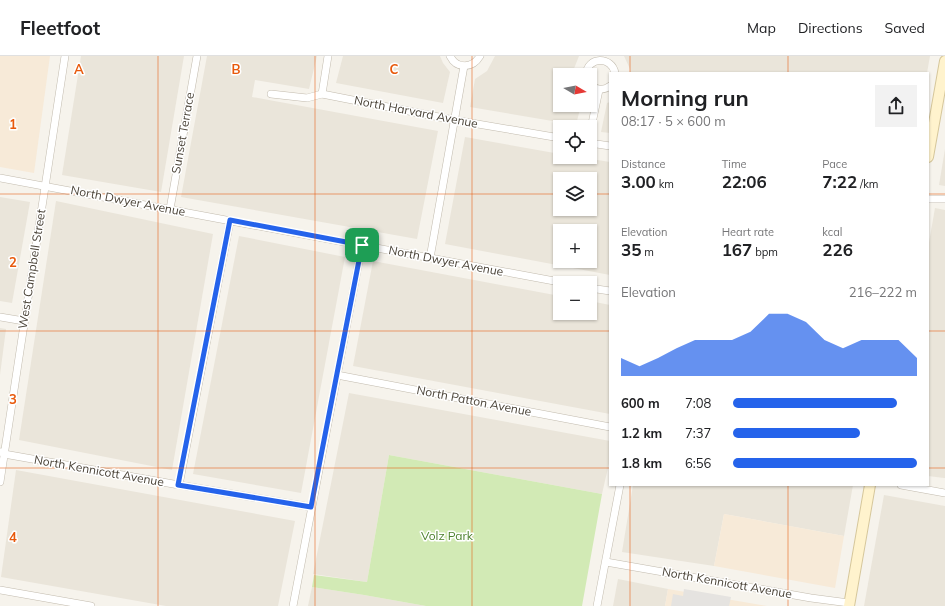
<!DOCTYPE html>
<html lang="en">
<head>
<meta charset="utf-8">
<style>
  body { margin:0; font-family:Mulish,sans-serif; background:#f2f2f2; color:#202124; height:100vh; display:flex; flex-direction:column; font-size:15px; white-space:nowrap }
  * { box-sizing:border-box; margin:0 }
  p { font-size:13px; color:#757577 }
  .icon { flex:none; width:22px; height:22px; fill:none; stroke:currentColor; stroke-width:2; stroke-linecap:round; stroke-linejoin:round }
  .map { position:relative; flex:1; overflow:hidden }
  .panel { position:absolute; left:609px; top:16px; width:320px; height:414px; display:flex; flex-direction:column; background:#fff; border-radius:0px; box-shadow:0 1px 3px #0004 }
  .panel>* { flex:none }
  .needle { width:26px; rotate:100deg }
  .buttons { position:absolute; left:553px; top:12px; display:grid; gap:8px }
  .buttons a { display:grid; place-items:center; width:44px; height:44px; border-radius:0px; background:#fff; box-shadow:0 1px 3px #0004; font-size:20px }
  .pin { position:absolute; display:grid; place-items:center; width:34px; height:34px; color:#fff; margin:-17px; border-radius:8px; box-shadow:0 2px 6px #0006 }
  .round { display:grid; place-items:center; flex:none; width:42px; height:42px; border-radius:0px; background:#f2f2f2 }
  .headline { display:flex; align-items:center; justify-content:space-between; height:68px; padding:0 12px }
  h1 { font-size:22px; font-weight:700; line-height:30px }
  .metrics { display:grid; grid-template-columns:repeat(3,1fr); gap:6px; height:68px; padding:4px 12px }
  .metrics div { display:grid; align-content:center }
  .metrics b { font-size:17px; font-weight:700 }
  .metrics small { font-size:11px; font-weight:400 }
  .metrics p { font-size:11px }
  .chart { height:112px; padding:8px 12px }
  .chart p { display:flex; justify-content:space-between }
  .chart svg { width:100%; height:72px; margin-top:4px; fill:#2563eb; opacity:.7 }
  ul { padding:0 12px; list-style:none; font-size:13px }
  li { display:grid; grid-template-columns:64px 48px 1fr; align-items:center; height:30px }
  li i { height:10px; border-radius:5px; background:#2563eb }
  header { display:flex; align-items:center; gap:24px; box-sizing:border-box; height:56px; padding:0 20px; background:#fff; border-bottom:1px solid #e0e0e0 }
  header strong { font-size:19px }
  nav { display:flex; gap:22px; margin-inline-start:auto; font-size:14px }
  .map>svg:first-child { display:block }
  .residential { fill:#eae5da; fill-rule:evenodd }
  .commercial { fill:#f7ead8 }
  .green { fill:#d2eab5 }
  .parking { fill:#e5e3e0 }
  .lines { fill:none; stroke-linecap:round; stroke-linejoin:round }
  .minor-casing { stroke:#c2bbae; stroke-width:8 }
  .secondary-casing { stroke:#d6c79b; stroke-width:12 }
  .minor { stroke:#fff; stroke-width:7 }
  .secondary { stroke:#fff3cd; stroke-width:10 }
  .route-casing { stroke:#fff; stroke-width:8 }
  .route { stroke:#2563eb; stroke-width:5 }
  .grid { fill:none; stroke:#e8590c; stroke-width:1; stroke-opacity:0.55 }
  .labels { text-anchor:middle; stroke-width:3; stroke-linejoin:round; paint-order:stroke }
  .street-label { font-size:12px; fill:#4b4439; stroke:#fff }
  .park-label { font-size:12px; fill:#4a7f2a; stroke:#fff }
  .grid-label { font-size:13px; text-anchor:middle; font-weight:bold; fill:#e8590c; stroke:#fff; stroke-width:3; stroke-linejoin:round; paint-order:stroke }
</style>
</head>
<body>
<header>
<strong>Fleetfoot</strong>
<nav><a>Map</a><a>Directions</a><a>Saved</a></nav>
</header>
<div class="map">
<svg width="945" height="550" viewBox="0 0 945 550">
  <rect width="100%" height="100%" fill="#f6f3ec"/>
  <!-- residential -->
  <g class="residential">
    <path d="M 81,0 L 184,0 L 161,136 L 62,119 Z"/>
    <path d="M 207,0 L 317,0 L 309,33 L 255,24 L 252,41 L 438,75 L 417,183 L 181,141 Z"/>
    <path d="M 343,0 L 440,0 L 443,7 L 450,16 L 443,47 L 336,27 Z"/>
    <path d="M 495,0 L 579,0 L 573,15 L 575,19 L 560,19 L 560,49 L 581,49 L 576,69 L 470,51 L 475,23 L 487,15 Z"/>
    <path d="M 624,0 L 930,0 L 927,17 L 630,17 L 630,13 Z"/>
    <path d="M 610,46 L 610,77 L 601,76 L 607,47 Z"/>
    <path d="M 465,81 L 560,98 L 560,101 L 579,101 L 610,106 L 610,219 L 445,188 ZM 560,123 L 590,123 L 590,153 L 560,153 ZM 560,175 L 590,175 L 590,205 L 560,205 Z"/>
    <path d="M 945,93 L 945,130 L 939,129 Z"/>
    <path d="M 0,141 L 30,146 L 12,247 L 0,245 Z"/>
    <path d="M 56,145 L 213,178 L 172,414 L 19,384 Z"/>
    <path d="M 935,152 L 945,154 L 945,422 L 944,422 L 928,420 L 928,192 Z"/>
    <path d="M 239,180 L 345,201 L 301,437 L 193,418 Z"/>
    <path d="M 373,205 L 560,240 L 560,257 L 590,257 L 590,245 L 610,249 L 610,358 L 353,310 Z"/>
    <path d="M 0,272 L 6,273 L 0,319 Z"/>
    <path d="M 349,337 L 610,385 L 610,403 L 602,438 L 389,399 L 367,526 L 313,518 Z"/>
    <path d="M 16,414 L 295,465 L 278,550 L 166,550 L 1,521 Z"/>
    <path d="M 633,429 L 853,429 L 844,480 L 724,458 L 714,510 L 622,496 Z"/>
    <path d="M 884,439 L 945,450 L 945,550 L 864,550 Z"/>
    <path d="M 618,523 L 668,533 L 665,550 L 613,550 Z"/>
    <path d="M 312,531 L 364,539 L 426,550 L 308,550 Z"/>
  </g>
  <!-- commercial -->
  <g class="commercial">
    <path d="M 0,0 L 50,0 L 34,117 L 0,111 Z"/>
    <path d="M 724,458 L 844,480 L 835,532 L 714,510 Z"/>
    <path d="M 668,533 L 767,550 L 665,550 Z"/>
  </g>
  <!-- green -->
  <path class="green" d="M 389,399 L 602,438 L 582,550 L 426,550 L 364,539 L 312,531 L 314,519 L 367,526 Z"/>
  <!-- parking -->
  <path class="parking" d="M 684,533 L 731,541 L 729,550 L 671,550 L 673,538 L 683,540 Z"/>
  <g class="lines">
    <!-- minor casing -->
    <g class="minor-casing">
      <g id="minor">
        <path d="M 450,0 C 457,14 473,12 480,0"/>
        <path d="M 586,19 C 587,0 612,0 615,17"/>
        <path d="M 590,29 C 597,34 603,35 610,30"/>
        <path d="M 271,38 L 307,42 L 322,38 L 454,64 L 560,82"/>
        <path d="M 322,38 L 328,0"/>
        <path d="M 590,77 L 599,34"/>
        <path d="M 590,87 L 610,90"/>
        <path d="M 0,122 L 565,227"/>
        <path d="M 928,143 L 945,143"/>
        <path d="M 170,153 L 197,0"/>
        <path d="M 430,202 L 464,10"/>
        <path d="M 590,232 L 610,235"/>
        <path d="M 0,261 L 24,265"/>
        <path d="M 337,319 L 610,371"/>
        <path d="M 1,396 L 4,398 L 179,429 L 311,451"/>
        <path d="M 0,426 L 65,0"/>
        <path d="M 179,429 L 230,165"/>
        <path d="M 901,429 L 945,437"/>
        <path d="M 606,506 L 811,542 L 849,547"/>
        <path d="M 0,534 L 91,550"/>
        <path d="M 293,550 L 362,189"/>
        <path d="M 597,550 L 620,429"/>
      </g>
    </g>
    <!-- secondary casing -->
    <g class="secondary-casing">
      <g id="secondary">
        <path d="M 928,101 L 945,5"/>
        <path d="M 849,550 L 870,429"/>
      </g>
    </g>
    <!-- minor -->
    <use href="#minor" class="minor"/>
    <!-- secondary -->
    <use href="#secondary" class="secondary"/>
  </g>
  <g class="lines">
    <!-- route casing -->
    <g class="route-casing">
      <path id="route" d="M 230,164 L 362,189 L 311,451 L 178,429 Z"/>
    </g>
    <!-- route -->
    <use href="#route" class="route"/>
  </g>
  <!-- grid -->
  <path class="grid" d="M 158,0 L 158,550M 315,0 L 315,550M 472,0 L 472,550M 630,0 L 630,17M 788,0 L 788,17M 0,138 L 560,138M 590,138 L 610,138M 928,138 L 945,138M 0,275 L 610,275M 928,275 L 945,275M 0,412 L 610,412M 928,412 L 945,412M 630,429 L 630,550M 788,429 L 788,550"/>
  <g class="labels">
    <!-- street labels -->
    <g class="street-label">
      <text transform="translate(416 56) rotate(11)" y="4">North Harvard Avenue</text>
      <text transform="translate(183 77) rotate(-80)" y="4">Sunset Terrace</text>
      <text transform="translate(128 145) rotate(11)" y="4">North Dwyer Avenue</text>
      <text transform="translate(446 205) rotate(11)" y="4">North Dwyer Avenue</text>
      <text transform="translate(32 213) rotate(-81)" y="4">West Campbell Street</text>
      <text transform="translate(474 345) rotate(11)" y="4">North Patton Avenue</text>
      <text transform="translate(99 415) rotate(10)" y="4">North Kennicott Avenue</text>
      <text transform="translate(727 527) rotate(10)" y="4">North Kennicott Avenue</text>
    </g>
    <!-- park labels -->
    <g class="park-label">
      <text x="447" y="484">Volz Park</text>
    </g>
  </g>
  <g class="grid-label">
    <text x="79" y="18">A</text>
    <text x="236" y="18">B</text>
    <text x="394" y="18">C</text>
    <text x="13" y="73">1</text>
    <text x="13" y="211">2</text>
    <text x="13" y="348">3</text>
    <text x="13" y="486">4</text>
  </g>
</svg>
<div class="buttons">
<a><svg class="needle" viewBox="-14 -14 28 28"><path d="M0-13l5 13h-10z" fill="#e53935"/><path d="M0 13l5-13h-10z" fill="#757577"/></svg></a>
<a><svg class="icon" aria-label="locate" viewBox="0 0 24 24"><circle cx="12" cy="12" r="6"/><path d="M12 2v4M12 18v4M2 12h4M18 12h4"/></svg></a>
<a><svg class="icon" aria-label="layers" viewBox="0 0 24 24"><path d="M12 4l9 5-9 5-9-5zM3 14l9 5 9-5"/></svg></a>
<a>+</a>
<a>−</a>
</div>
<div class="pin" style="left:362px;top:189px;background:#1e9e55"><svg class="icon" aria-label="arrive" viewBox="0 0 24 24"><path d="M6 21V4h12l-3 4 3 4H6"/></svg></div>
<section class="panel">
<div class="headline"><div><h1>Morning run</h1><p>08:17 · 5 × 600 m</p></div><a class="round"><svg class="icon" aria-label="share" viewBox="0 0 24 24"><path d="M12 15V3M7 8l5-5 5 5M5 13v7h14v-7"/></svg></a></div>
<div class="metrics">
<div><p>Distance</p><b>3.00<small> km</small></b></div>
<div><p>Time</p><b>22:06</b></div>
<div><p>Pace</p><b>7:22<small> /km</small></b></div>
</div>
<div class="metrics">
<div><p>Elevation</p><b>35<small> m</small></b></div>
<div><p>Heart rate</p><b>167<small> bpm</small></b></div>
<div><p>kcal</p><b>226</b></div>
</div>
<div class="chart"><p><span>Elevation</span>216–222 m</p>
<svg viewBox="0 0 160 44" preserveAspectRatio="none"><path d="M0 44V33L10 38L20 33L30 27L40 22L50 22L60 22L70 17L80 6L90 6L100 11L110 22L120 27L130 22L140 22L150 22L160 33V44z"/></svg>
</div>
<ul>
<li><b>600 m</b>7:08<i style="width:89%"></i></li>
<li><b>1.2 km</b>7:37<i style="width:69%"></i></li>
<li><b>1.8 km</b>6:56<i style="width:100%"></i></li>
</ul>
</section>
</div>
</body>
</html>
